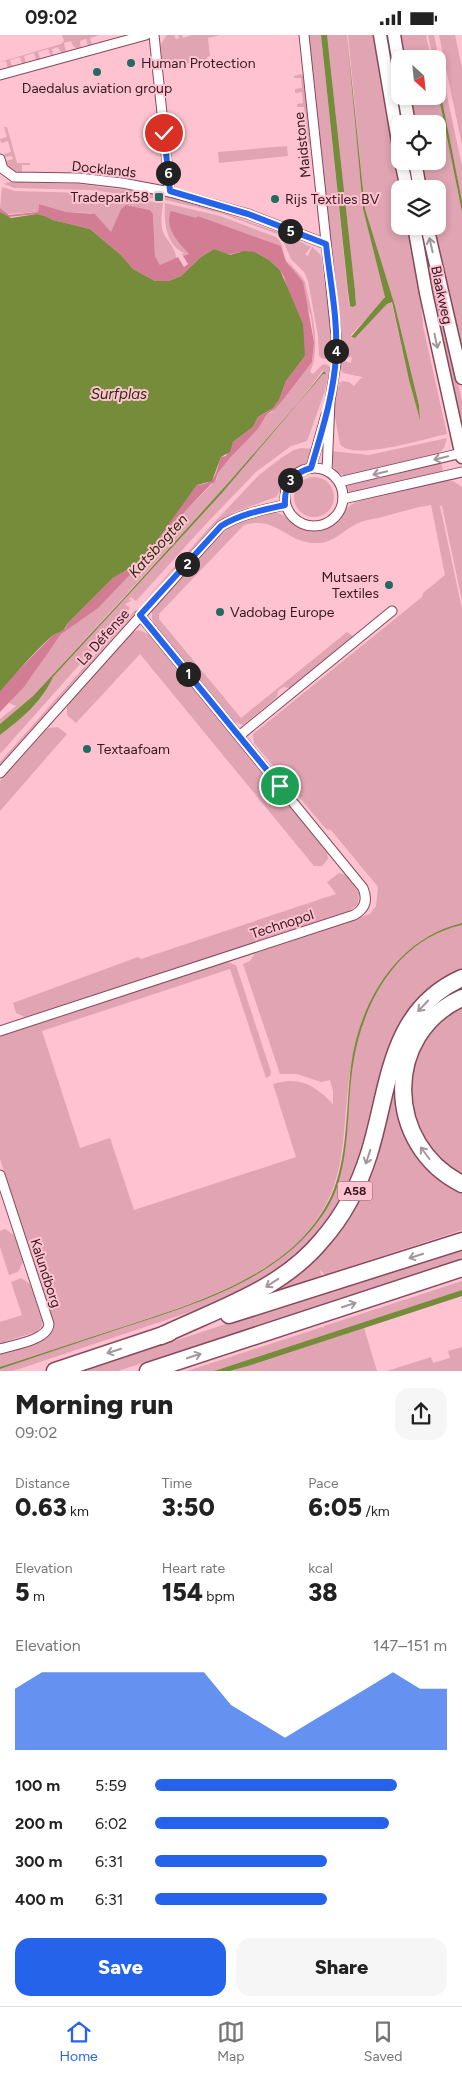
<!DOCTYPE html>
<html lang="en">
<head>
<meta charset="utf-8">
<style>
  body { margin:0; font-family:Figtree,sans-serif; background:#f6f6f6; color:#222; height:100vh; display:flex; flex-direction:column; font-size:19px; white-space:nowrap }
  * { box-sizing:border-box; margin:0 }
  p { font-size:16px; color:#767676 }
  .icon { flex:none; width:28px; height:28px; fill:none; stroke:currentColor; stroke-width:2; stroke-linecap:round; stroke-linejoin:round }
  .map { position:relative; height:1336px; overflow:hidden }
  .details { display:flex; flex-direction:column; background:#fff; flex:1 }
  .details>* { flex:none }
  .needle { width:32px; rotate:153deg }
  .controls { position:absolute; left:391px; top:15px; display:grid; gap:10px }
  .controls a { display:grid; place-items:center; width:55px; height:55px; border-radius:10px; background:#fff; box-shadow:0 2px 8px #0003; font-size:25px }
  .pin { position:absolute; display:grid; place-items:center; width:42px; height:42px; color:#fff; margin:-21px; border:2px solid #fff; border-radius:50%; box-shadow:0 1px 5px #0007 }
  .km { position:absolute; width:25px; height:25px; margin:-12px; border-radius:50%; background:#222; color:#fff; font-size:14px; line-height:25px; text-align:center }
  .round { display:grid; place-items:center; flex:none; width:52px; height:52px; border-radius:15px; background:#f6f6f6 }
  .head { display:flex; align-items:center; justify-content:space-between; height:85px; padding:0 15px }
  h1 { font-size:28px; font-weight:800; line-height:38px }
  .stats { display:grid; grid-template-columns:repeat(3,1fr); gap:8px; height:85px; padding:5px 15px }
  .stats div { display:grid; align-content:center }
  .stats b { font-size:25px; font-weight:800 }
  .stats small { font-size:14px; font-weight:400 }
  .stats p { font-size:14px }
  .chart { height:140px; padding:10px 15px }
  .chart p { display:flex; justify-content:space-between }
  .chart svg { width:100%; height:90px; margin-top:5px; fill:#2563eb; opacity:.7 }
  .primary-button { display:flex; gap:10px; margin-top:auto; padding:10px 15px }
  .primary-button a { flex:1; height:58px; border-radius:15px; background:#2563eb; color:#fff; font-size:20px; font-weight:800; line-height:58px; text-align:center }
  .primary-button a+a { background:#f6f6f6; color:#222 }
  ul { padding:0 15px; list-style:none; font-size:16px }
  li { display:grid; grid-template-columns:80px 60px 1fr; align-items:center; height:38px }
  li i { height:12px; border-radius:6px; background:#2563eb }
  .status { display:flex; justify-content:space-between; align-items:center; height:35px; padding:0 25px; background:#fff; direction:ltr }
  .status svg { height:14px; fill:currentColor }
  .menu { display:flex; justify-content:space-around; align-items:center; height:70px; border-top:1px solid #e0e0e0; background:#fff; font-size:14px; color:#767676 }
  .menu a { display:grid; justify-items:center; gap:2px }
  .menu .active { color:#2563eb }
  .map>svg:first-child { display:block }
  .green { fill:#e1a4b3 }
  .forest { fill:#d37d94 }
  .water { fill:#758c3b }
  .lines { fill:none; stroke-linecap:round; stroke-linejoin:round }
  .street-casing { stroke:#87485a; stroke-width:11 }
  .secondary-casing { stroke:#87485a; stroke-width:15 }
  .highway-casing { stroke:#87485a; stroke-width:19 }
  .street { stroke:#fff; stroke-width:9 }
  .secondary { stroke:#fff; stroke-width:12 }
  .highway { stroke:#fff; stroke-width:16 }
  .oneway { stroke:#a3979b }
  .route-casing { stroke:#fff; stroke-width:10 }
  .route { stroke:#2563eb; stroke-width:6 }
  .poi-dot { fill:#236b61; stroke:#fec2d0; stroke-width:2 }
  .labels { text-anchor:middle; stroke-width:4; stroke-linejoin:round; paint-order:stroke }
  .shield { fill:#fec2d0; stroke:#704b55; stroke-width:1 }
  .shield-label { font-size:12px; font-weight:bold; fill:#331820 }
  .poi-label { font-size:14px; fill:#331820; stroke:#fec2d0; text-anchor:start }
  .street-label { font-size:14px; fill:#331820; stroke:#fec2d0 }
  .water-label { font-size:15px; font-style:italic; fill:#252f0c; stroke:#fec2d0 }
</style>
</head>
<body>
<div class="status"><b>09:02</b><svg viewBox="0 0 49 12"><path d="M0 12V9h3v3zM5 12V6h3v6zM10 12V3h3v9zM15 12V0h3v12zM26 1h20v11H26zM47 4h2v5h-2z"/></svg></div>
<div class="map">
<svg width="462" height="1336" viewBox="0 0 462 1336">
  <rect width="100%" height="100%" fill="#fec2d0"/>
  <!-- green -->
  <g class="green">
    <path d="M 62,0 L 100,0 L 90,3 L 92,10 L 88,11 L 86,4 L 80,6 L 81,13 L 77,14 L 73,11 L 71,6 L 64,8 L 66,17 L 61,18 L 58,12 L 52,14 L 53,20 L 51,21 L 48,14 L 38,17 L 40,24 L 36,25 L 34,18 L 24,21 L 26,28 L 22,29 L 20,22 L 10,25 L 12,31 L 8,33 L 6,26 L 0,27 L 61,9 L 64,6 Z"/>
    <path d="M 167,0 L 174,0 L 176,4 L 179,3 L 178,0 L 182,0 L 183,3 L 192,0 L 221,0 L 208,3 L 210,21 L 207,22 L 207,26 L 162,31 L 161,9 Z"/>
    <path d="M 309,0 L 321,0 L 349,270 L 356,270 L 355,256 L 327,0 L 347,0 L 363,174 L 385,260 L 383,266 L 351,300 L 351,303 L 355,303 L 391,265 L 409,345 L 420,384 L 419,370 L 395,271 L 365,174 L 348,0 L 375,0 L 401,154 L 400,191 L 408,191 L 419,247 L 423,291 L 447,399 C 427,403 352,427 340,409 L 334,377 L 337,352 L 340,350 L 338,349 L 342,346 L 349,347 L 354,351 L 362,342 L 343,338 L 340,334 L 341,325 L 351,328 L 352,322 L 341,323 L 342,316 L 344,315 L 342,314 Z"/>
    <path d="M 399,0 L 426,0 L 431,24 L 403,24 Z"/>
    <path d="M 428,0 L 434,0 L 462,131 L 462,166 L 438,45 L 438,24 L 433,24 Z"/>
    <path d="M 439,0 L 455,0 L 462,33 L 462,110 Z"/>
    <path d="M 301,39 L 303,41 L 310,109 L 302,112 L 301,108 L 308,107 L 307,101 L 300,101 L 300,98 L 307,97 L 305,86 L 298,87 L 298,83 L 305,82 L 304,72 L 297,72 L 297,69 L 303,68 L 302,57 L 295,58 L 295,54 L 302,53 L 301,43 L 294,43 L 294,41 Z"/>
    <path d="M 438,58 L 462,177 L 462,322 L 433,191 L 438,191 L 438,154 L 426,154 L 420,126 L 438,126 L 438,89 L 414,89 L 409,61 L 438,61 Z"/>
    <path d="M 4,92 L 7,92 L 17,128 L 30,128 L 30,130 L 22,130 L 22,137 C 14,137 9,134 6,126 L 13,124 L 12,121 L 5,122 L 4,119 L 11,117 L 8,106 L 1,108 L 0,104 L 7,102 Z"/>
    <path d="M 287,111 L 288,121 L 219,128 L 218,117 Z"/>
    <path d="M 8,147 L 79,149 L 158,159 L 158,164 L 91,155 L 14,153 L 4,149 Z"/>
    <path d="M 2,152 L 15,156 L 86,158 L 163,168 C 162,177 160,188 163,197 C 167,206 176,213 176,223 L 160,230 L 155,221 L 153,179 L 150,175 L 126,170 L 121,174 L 111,198 L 91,178 L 66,177 L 39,169 L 38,177 L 7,179 L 0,173 Z"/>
    <path d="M 162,160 L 205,171 L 278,197 L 277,199 L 221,178 L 161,164 Z"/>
    <path d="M 165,168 L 220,181 L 276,202 C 284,209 283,219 289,227 C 294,235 301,239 305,247 C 311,275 322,310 310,337 L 313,339 L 322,330 L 326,329 L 330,332 L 325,356 L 307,406 L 291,411 L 256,437 L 204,491 L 136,566 L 131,562 L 129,564 L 131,566 L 125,569 L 130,573 L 0,719 L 0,700 C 21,684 42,667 53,642 L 222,458 L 323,339 L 325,339 L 323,335 L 298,368 L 229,447 L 33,661 L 0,689 L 0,684 L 16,671 L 9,668 L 61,599 L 159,508 L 176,486 L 217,444 L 218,438 L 230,423 L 258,394 L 267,379 L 272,377 L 283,365 L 312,327 L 314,307 L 311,281 L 291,232 L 281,211 L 198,181 L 182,211 L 189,219 L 183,221 L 182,219 L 184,218 C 165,210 164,185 165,168 Z"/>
    <path d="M 418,191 L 422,191 L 462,366 L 462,395 Z"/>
    <path d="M 282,198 L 311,212 L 305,219 L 308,221 L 312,212 L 321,220 L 330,291 L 331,323 L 323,324 L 319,321 L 318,301 L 308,246 L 304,237 L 291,224 L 281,201 Z"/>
    <path d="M 447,403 L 444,413 L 438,419 L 347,441 C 333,438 331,429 330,416 L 369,420 Z"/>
    <path d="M 301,413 L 314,414 L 309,426 L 290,439 L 276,462 L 235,477 L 220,486 L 139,572 L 208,494 L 259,440 L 281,423 L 294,415 Z"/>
    <path d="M 441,427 L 443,437 L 351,458 L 349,457 L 347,449 Z"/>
    <circle cx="314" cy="462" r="20"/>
    <path d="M 444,446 L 453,446 L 462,452 L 462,566 L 442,471 L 440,471 L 462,574 L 462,888 C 395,904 361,968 351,1031 C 340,1096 352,1149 303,1202 C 259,1249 175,1275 115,1294 C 77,1307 38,1319 0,1332 L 0,1318 C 16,1314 50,1309 54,1292 L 0,1124 L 0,1001 L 227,927 L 236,930 L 271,1037 L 270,1041 L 266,1043 L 230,934 L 42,996 L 80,1113 L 110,1103 L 134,1175 L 296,1122 L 273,1049 C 300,1041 314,1050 333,1069 L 333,1056 L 330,1045 L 321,1047 L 297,1039 L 280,1039 L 243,929 L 250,926 L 255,918 L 370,879 L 376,871 L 378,852 L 331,795 L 326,794 L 254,708 L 253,699 L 422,562 L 423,558 L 445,540 L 431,470 C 415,472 398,478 382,482 C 374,484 364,485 356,489 C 344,495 334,507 319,508 C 287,510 278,480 244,490 L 159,579 L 159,584 L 241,683 L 347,597 L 353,601 L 290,653 L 283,652 L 278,656 L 277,662 L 243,690 L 235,687 L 155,590 L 152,584 L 152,576 C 162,559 218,497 234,489 C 247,482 263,479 278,478 C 288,481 292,490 301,493 C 335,506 335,477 356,467 Z"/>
    <path d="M 135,575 L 137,576 L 133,580 L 0,730 L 0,727 Z"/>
    <path d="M 139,595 L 150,600 L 327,817 L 328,824 L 322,831 L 314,831 L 140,619 L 76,688 L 67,680 L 67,670 L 131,598 Z"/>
    <path d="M 58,692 L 67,699 L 0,776 L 0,746 L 48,693 Z"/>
    <path d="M 339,838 L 346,840 L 359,858 L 358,869 L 349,876 L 25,982 L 16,978 L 13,968 L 138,922 L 141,924 L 336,859 L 327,847 Z"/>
    <path d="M 462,890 L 462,938 L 447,945 L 377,1065 L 351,1151 L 316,1204 L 273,1240 L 217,1268 L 13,1336 L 0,1336 L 0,1334 C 39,1321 79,1307 118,1294 C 183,1273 258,1252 306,1201 C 321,1185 333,1167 339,1146 C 349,1108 347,1068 353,1030 C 362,969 397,904 462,890 Z"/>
    <path d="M 462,950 L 462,956 L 427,982 L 402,1077 L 462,1153 L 462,1195 L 324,1240 L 321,1235 L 320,1236 L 322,1241 L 258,1262 L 329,1204 L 389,1054 L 426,974 Z"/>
    <path d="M 462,970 L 462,1142 C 448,1132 427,1115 420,1098 C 399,1049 414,996 462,970 Z"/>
    <path d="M 5,1194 L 14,1200 L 23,1227 L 18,1237 L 9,1240 L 0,1212 L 0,1196 Z"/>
    <path d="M 462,1211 L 462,1223 L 118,1336 L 83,1336 Z"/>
    <path d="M 21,1243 L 30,1249 L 42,1285 L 42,1291 L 36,1297 L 0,1308 L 0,1287 L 22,1280 L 11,1247 Z"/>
    <path d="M 462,1246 L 462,1255 L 214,1336 L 187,1336 L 322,1292 L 323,1293 L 324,1291 Z"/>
    <path d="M 462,1261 L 364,1293 L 377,1336 L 230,1336 Z"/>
    <path d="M 462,1312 L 462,1336 L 387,1336 L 431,1322 L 433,1328 L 450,1323 L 448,1316 Z"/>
  </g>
  <!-- forest -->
  <path class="forest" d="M 39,169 L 66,177 L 95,179 L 111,197 L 121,174 L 126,170 L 150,175 L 153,179 L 155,221 L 160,230 L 178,222 L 184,232 L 188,229 L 183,221 L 189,219 C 178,207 164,193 171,176 L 196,183 L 198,181 L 281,211 L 286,226 L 303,247 L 314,307 L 312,327 L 283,365 L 275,374 L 267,379 L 258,394 L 230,423 L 218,438 L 215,447 L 211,449 L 176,486 L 144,525 L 98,573 L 61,599 L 24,652 L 0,677 L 0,657 L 15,639 L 53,600 L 66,593 L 67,589 L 113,543 L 143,524 L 197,450 C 217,448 215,439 221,422 L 226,421 L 233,407 L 253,392 L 258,382 L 273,373 L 279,365 L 286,346 L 305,321 L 284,242 L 280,235 L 269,225 L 255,217 L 240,217 L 228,220 L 214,214 L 201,222 L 181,241 L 169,246 L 155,246 L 133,234 L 121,220 L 90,194 L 53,185 L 45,181 L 37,179 L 8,182 L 0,177 L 0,173 L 9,180 L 38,177 Z"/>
  <!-- water -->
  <g class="water">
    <path d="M 321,0 L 327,0 L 355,256 L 356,270 L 353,272 L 350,271 L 348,256 Z"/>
    <path d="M 347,0 L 365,174 L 395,271 L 419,370 L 420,385 L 409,345 L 392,267 L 387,269 L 355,303 L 351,302 L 385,262 L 363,174 Z"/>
    <path d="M 438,45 L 462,166 L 462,177 L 438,58 Z"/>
    <path d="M 0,177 L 11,183 L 37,179 L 45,181 L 53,185 L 90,194 L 121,220 L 133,234 L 155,246 L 169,246 L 181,241 L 201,222 L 214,214 L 230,220 L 244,216 L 255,217 L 269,225 L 280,235 L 303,289 L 305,321 L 286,346 L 279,365 L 273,373 L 258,382 L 253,392 L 233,407 L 230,417 L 221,422 L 212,446 L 197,450 L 143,525 L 113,543 L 67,589 C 64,598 58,596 52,601 C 33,618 16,638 0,657 Z"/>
    <path d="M 324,336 L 326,339 L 323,339 L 317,346 L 222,458 L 53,642 C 42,667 21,684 0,700 L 0,689 L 33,661 L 123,564 L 229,447 L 298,368 Z"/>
    <path d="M 462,888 L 462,890 C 397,904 362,969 353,1030 C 347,1068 350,1109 339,1146 C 333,1167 321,1185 306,1201 C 258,1252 183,1273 119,1294 C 79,1307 40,1321 0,1334 L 0,1332 C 40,1319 79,1306 119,1293 C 179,1274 259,1249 303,1202 C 316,1188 327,1172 334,1154 C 348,1116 346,1071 351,1031 C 359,968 397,903 462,888 Z"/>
    <path d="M 462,1255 L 462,1261 L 251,1330 L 230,1336 L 214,1336 Z"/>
  </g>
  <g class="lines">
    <!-- street casing -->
    <g class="street-casing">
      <g id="street">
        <path d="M 154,0 L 170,157"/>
        <path d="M 304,0 L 336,300 L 336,328 L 330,366 L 327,436"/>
        <path d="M 0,40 L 146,0"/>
        <path d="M 0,124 L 3,134 L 14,142 L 79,143 L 122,148 L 170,157 L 248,179 L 326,209"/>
        <circle cx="314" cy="462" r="29"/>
        <path d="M 311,433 L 326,380"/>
        <path d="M 339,447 L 462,418"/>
        <path d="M 343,464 L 462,437"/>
        <path d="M 239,701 L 392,576"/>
        <path d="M 0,738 L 221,491 C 241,479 262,475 285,470"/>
        <path d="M 0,996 L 354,880 C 365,874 368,865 363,853 L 140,580"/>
        <path d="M 0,1140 L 49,1289 C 48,1305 13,1310 0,1314"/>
      </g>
    </g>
    <!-- secondary casing -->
    <g class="secondary-casing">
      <g id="secondary">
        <path d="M 380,0 L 400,118"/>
        <path d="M 394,0 L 400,35"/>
        <path d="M 404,61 L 409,89"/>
        <path d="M 401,126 L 407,154"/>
        <path d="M 415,126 L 420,154"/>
        <path d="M 414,191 L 426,258 L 462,422"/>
        <path d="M 427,191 L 462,343"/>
      </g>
    </g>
    <!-- highway casing -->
    <g class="highway-casing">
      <g id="highway">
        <path d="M 462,963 C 382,999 385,1111 462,1149"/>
        <path d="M 229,1280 L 462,1206"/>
        <path d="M 161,1301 C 217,1274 281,1255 322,1205 C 344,1180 359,1151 369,1119 C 390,1052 388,976 462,943"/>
        <path d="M 55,1336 L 169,1298"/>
        <path d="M 148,1336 L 462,1233"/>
      </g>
    </g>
    <!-- street -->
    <use href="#street" class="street"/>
    <!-- secondary -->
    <use href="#secondary" class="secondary"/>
    <!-- highway -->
    <use href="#highway" class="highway"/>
  </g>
  <!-- one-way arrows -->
  <defs><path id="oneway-shaft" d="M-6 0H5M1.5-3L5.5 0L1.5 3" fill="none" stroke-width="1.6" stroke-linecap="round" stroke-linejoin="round" transform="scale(1.25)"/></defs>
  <g class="oneway">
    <use href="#oneway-shaft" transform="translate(431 210) rotate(-103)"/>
    <use href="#oneway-shaft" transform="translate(436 306) rotate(78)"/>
    <use href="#oneway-shaft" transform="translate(441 423) rotate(167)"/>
    <use href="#oneway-shaft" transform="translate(380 438) rotate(167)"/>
    <use href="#oneway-shaft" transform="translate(423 971) rotate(133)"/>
    <use href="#oneway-shaft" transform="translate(425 1118) rotate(-127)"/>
    <use href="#oneway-shaft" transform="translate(368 1122) rotate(108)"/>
    <use href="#oneway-shaft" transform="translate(416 1221) rotate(162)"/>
    <use href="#oneway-shaft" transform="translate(272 1248) rotate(147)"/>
    <use href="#oneway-shaft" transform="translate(349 1270) rotate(-18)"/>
    <use href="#oneway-shaft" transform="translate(114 1316) rotate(162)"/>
    <use href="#oneway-shaft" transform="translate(194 1321) rotate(-18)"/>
  </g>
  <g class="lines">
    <!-- route casing -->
    <g class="route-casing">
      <path id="route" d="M 164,98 L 170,156 L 248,179 L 326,209 C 330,246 338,284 336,320 C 334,359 322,396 311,433 C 292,438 284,450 285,470 C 262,475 241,479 221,491 L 140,580 L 280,751"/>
    </g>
    <!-- route -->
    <use href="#route" class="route"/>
  </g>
  <!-- markers -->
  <g class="poi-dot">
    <circle cx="131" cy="28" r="5"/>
    <circle cx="97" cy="37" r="5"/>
    <rect x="154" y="157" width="10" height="10" rx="2.5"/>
    <circle cx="275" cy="164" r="5"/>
    <circle cx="389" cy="550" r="5"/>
    <circle cx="220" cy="577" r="5"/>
    <circle cx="87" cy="714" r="5"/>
  </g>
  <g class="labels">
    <!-- shield labels -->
    <rect class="shield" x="337.5" y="1146.5" width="35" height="19" rx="4"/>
    <g class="shield-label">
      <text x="355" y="1160">A58</text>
    </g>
    <!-- poi labels -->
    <g class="poi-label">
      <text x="141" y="33">Human Protection</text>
      <text x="97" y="58" text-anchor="middle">Daedalus aviation group</text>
      <text x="149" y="167" text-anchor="end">Tradepark58</text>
      <text x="285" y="169">Rijs Textiles BV</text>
      <text x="379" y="547" text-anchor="end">Mutsaers<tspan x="379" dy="16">Textiles</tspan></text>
      <text x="230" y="582">Vadobag Europe</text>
      <text x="97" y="719">Textaafoam</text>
    </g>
    <!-- street labels -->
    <g class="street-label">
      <text transform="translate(302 110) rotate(-96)" y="5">Maidstone</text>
      <text transform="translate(104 134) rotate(6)" y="5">Docklands</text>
      <text transform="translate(442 260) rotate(78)" y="5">Blaakweg</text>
      <text transform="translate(103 602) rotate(-48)" y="5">La Défense</text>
      <text transform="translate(282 889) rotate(-18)" y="5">Technopol</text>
      <text transform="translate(46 1238) rotate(72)" y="5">Kalundborg</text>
    </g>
    <!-- water labels -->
    <g class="water-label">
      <text x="119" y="364">Surfplas</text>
      <text transform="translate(158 511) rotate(-48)" y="5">Katsbogten</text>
    </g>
  </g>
</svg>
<div class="controls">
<a><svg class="needle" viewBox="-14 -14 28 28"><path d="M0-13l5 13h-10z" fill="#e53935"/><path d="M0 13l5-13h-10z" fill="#767676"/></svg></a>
<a><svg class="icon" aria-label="locate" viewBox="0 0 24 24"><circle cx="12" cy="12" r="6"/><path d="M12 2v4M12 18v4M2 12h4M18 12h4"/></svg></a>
<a><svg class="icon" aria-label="layers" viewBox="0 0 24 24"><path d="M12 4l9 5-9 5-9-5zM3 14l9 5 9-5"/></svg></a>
</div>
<div class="pin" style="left:280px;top:751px;background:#1e9e55"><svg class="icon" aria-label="arrive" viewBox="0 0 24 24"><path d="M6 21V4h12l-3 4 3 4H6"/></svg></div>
<div class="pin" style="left:164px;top:98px;background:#d93025"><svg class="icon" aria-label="check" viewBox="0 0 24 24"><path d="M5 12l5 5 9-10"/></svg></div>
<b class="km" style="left:188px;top:639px">1</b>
<b class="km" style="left:187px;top:529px">2</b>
<b class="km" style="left:290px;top:445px">3</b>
<b class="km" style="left:336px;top:316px">4</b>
<b class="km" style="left:290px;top:196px">5</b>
<b class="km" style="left:168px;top:138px">6</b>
</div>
<section class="details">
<div class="head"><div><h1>Morning run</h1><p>09:02</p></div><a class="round"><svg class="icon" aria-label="share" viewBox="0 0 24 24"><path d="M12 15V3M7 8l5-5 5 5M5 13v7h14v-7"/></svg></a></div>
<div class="stats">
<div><p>Distance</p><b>0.63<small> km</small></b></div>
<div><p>Time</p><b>3:50</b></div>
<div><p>Pace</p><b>6:05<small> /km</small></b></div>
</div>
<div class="stats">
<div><p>Elevation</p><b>5<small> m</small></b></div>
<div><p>Heart rate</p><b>154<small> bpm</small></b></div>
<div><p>kcal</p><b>38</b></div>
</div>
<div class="chart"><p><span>Elevation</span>147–151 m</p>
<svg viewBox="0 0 160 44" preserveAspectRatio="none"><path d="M0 44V14L10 6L20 6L30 6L40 6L50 6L60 6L70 6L80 22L90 30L100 38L110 30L120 22L130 14L140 6L150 14L160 14V44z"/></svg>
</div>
<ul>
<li><b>100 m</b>5:59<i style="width:83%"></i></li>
<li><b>200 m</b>6:02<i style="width:80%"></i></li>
<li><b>300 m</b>6:31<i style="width:59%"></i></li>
<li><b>400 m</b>6:31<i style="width:59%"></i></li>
</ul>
<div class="primary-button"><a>Save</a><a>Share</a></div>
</section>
<nav class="menu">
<a class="active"><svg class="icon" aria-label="home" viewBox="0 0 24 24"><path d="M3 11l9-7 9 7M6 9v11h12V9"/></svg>Home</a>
<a><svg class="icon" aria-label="map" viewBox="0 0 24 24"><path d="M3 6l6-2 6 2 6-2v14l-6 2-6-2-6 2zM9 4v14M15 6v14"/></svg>Map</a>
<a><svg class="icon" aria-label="saved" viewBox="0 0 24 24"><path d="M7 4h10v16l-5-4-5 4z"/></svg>Saved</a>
</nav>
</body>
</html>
